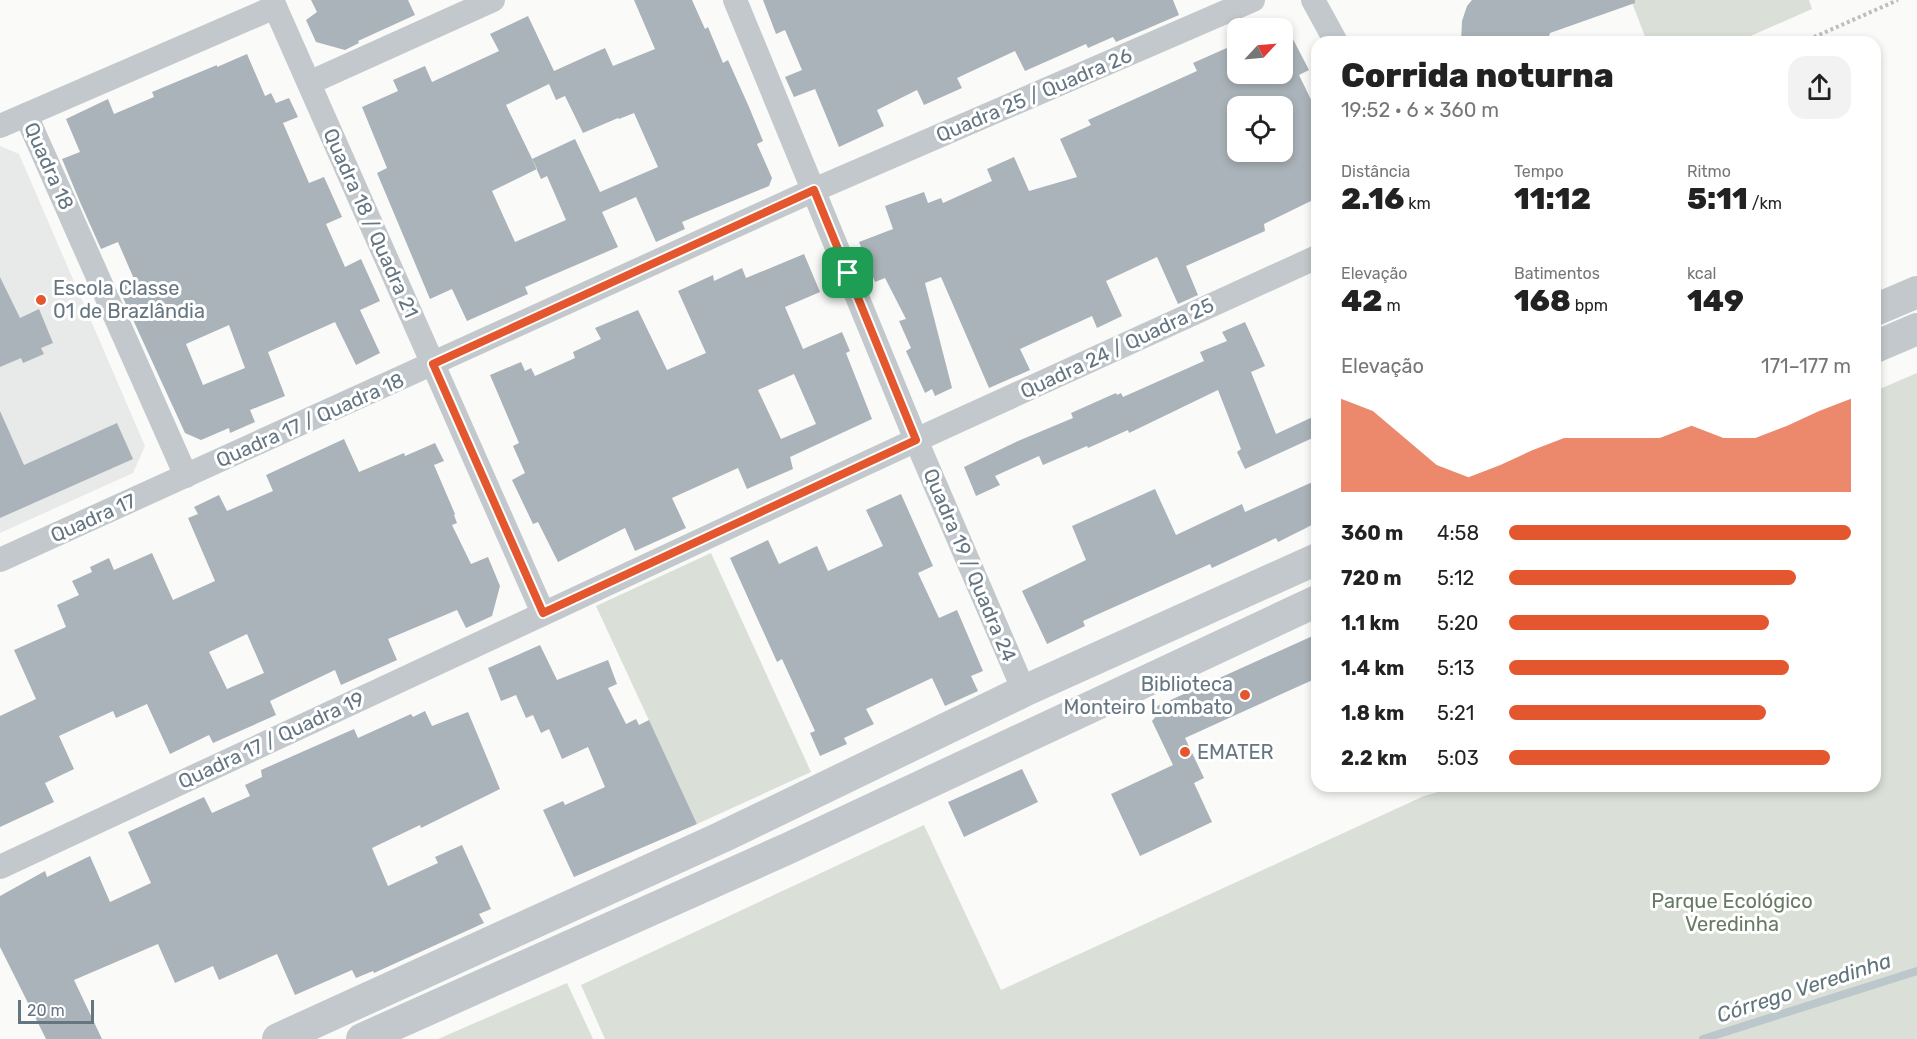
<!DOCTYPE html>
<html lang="pt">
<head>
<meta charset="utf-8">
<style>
  body { margin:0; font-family:Rubik,sans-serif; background:#f2f2f2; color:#222; height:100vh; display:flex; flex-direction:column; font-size:22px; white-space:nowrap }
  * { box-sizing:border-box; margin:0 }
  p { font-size:20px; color:#767676 }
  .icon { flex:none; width:33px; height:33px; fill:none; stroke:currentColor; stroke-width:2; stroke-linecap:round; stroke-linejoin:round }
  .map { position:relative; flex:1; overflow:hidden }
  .details { position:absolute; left:1311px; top:36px; width:570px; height:756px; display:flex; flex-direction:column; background:#fff; border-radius:18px; box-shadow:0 3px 9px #0003 }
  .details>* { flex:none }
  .needle { width:39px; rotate:64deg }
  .controls { position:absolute; left:1227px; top:18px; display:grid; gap:12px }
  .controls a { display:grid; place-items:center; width:66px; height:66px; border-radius:12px; background:#fff; box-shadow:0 3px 9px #0003; font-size:30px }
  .scale { position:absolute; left:18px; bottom:15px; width:76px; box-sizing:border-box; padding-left:6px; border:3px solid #657683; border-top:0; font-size:16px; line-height:21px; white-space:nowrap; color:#657683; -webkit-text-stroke:4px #fff; paint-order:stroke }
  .pin { position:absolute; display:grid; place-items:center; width:51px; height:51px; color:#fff; margin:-26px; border-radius:12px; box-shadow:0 3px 9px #0006 }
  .round { display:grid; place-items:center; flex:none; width:63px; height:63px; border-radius:18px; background:#f2f2f2 }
  .headline { display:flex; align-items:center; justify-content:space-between; height:102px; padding:0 30px }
  h1 { font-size:33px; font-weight:800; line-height:45px }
  .metrics { display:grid; grid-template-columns:repeat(3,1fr); gap:9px; height:102px; padding:6px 30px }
  .metrics div { display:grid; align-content:center }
  .metrics b { font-size:30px; font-weight:800 }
  .metrics small { font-size:16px; font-weight:400 }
  .metrics p { font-size:16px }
  .chart { height:168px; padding:12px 30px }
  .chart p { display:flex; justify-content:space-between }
  .chart svg { width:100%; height:108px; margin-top:6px; fill:#e4572e; opacity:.7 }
  ul { padding:0 30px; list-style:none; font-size:20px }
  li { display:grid; grid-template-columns:96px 72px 1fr; align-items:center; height:45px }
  li i { height:15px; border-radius:8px; background:#e4572e }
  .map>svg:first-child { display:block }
  .built { fill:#e8e9e9 }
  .green { fill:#dadfd7 }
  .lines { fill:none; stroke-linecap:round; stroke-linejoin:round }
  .stream { stroke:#bbc7cb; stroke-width:8 }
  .building { fill:#aab3b9; fill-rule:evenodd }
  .path { stroke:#bbbfc2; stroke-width:4; stroke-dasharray:3 3; stroke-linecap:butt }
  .minor { stroke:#c3c8cc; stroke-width:24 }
  .tertiary { stroke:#c3c8cc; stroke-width:32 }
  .route-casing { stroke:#fff; stroke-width:12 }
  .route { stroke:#e4572e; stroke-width:8 }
  .poi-dot { fill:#e4572e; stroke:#fff; stroke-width:2 }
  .labels { text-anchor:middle; stroke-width:6; stroke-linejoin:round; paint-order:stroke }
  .street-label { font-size:20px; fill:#657683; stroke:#fff }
  .poi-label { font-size:20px; fill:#657683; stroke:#fff; text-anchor:start }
  .park-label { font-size:20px; fill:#687a64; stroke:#fff }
  .water-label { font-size:21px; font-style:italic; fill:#60757c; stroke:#fff }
</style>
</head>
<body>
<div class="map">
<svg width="1917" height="1039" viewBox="0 0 1917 1039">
  <rect width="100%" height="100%" fill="#fafaf8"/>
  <!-- built -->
  <path class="built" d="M 0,146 L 19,154 L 145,446 L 133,473 L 0,533 Z"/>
  <!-- green -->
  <g class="green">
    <path d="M 1631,0 L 1809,0 L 1812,9 L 1737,42 L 1647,42 Z"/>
    <path d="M 1917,373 L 1917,1039 L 605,1039 L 581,985 L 924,825 L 1001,990 L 1424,796 L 1458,786 L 1875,786 L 1875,391 Z"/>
    <path d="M 711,553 L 811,772 L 697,824 L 596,606 Z"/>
    <path d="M 567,983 L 593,1039 L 438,1039 Z"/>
  </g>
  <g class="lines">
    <!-- stream -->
    <path class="stream" d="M 1703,1039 L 1917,971"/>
  </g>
  <!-- building -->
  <g class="building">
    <path d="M 311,0 L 408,0 L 415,15 L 358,41 L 359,43 L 345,50 L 316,42 L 306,20 L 317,12 Z"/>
    <path d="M 634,0 L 692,0 L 705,29 L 708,27 L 723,63 L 728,60 L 749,107 L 763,141 L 757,144 L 772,178 L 769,186 L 682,222 L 685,229 L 656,242 L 636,197 L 602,212 L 618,247 L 525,287 L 528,294 L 467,321 L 452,289 L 430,299 L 377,173 L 387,168 L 362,107 L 398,91 L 393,80 L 425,66 L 432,82 L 499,51 L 490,34 L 528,16 L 554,71 L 605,48 L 613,66 L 655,49 ZM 549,84 L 556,100 L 565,96 L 583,133 L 618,118 L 619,119 L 634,113 L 658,167 L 600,192 L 575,139 L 532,159 L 541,179 L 547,176 L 566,220 L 515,242 L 492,191 L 537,169 L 506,105 Z"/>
    <path d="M 763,0 L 1173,0 L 1179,15 L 1116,42 L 1113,37 L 1088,48 L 1086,44 L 1025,71 L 1015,51 L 957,78 L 962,88 L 924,105 L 917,90 L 877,110 L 884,126 L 839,147 L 815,89 L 794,97 L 785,77 L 802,70 L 785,30 L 776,34 Z"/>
    <path d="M 1472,0 L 1635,0 L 1635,3 L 1550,33 L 1547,42 L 1461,42 L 1462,21 L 1467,6 Z"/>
    <path d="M 1282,18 L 1309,70 L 1299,75 L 1317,112 L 1317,198 L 1264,224 L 1265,231 L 1186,266 L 1198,295 L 1178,304 L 1157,257 L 1106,281 L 1122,316 L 1097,328 L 1092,316 L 1020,349 L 1030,370 L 989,388 L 941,277 L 925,283 L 952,388 L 935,396 L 932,389 L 925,393 L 906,351 L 911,348 L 899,321 L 906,319 L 885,278 L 875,282 L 859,242 L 893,229 L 885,206 L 924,192 L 928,203 L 941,198 L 943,203 L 992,181 L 987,169 L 1014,157 L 1029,191 L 1077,177 L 1060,139 L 1091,125 L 1088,120 L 1197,71 L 1193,63 L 1238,43 L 1238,74 L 1282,74 ZM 1266,98 L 1270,106 L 1282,106 L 1282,152 L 1238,152 L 1238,106 L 1249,106 Z"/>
    <path d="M 247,54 L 265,96 L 271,93 L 276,103 L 289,98 L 298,117 L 283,123 L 309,183 L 324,177 L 342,217 L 326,224 L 345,267 L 361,259 L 380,301 L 360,310 L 380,353 L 356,365 L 335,322 L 268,352 L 285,396 L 250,410 L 255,422 L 230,433 L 229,428 L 201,440 L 185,433 L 118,287 L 134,279 L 118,242 L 101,249 L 80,202 L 62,159 L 80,152 L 66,119 L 108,99 L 114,114 L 154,97 L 152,92 L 217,65 L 217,67 ZM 229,325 L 245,368 L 203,385 L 186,344 Z"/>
    <path d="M 804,254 L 820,292 L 785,307 L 803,349 L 842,332 L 850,351 L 846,353 L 872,419 L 790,457 L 793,469 L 747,489 L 738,468 L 672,498 L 686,528 L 635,551 L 625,528 L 558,562 L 538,522 L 533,524 L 512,480 L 525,473 L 513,446 L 519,443 L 490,375 L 521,362 L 525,371 L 531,368 L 535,376 L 575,358 L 573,352 L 601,339 L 595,328 L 638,310 L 667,370 L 706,353 L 678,291 L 713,275 L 714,281 L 742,268 L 746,278 ZM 794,374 L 816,424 L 781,439 L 758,390 Z"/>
    <path d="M 0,277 L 20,318 L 39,309 L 53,343 L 41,348 L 44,354 L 23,363 L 21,358 L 0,367 Z"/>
    <path d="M 1245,322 L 1265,366 L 1251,372 L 1276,434 L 1317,415 L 1317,436 L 1245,469 L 1237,452 L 1241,449 L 1218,390 L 1129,433 L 1128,430 L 1088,448 L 1087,446 L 1043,465 L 1039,456 L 995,476 L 1000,485 L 976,496 L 964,467 L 1018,441 L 1073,418 L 1071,413 L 1116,393 L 1117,395 L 1121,393 L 1123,397 L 1204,361 L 1200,352 L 1227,341 L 1222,332 Z"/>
    <path d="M 0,411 L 24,465 L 117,423 L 133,459 L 0,518 Z"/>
    <path d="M 344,439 L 359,472 L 404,453 L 405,456 L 435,443 L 444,461 L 434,465 L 455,514 L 454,515 L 457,523 L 452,525 L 471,564 L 488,557 L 500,586 L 492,616 L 466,628 L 457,610 L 388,639 L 397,660 L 341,685 L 335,670 L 270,701 L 276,715 L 213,743 L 209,735 L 170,754 L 147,704 L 116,718 L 113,711 L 59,736 L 74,769 L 45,783 L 54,802 L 0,827 L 0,716 L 36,699 L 14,650 L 66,627 L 57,605 L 79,595 L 72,581 L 92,572 L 90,567 L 109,558 L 114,570 L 152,553 L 173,600 L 215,581 L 188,518 L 198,514 L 194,507 L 219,495 L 227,511 L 273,491 L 266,475 ZM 247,634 L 264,673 L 227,689 L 209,652 Z"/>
    <path d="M 1317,480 L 1317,522 L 1306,528 L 1278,542 L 1276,538 L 1212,568 L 1210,564 L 1083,621 L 1085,626 L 1047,644 L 1022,591 L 1086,560 L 1072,526 L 1155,489 L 1176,535 L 1242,504 L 1245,512 Z"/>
    <path d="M 901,494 L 933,566 L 918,573 L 939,618 L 957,610 L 983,671 L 971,676 L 978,691 L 945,706 L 932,678 L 866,709 L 874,724 L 844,738 L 847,744 L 820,756 L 810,733 L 815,731 L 782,659 L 777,662 L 730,558 L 768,540 L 779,564 L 817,546 L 828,571 L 883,546 L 866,510 Z"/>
    <path d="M 1317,634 L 1317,678 L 1185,738 L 1204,778 L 1194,783 L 1212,822 L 1140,856 L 1111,794 L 1173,765 L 1152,721 L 1158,714 L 1155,707 Z"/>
    <path d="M 540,645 L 557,680 L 608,660 L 617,684 L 608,688 L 626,724 L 636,719 L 639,725 L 649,720 L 697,824 L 574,877 L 543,810 L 563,801 L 565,805 L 605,787 L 588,747 L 562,759 L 549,729 L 541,733 L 533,715 L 526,718 L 516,695 L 501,701 L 488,668 Z"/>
    <path d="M 425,711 L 432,726 L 468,712 L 500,789 L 421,828 L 420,825 L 372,848 L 388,886 L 438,863 L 435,857 L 462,845 L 491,909 L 479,914 L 484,923 L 374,973 L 373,971 L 356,978 L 352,970 L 295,995 L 277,954 L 219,980 L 213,966 L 175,983 L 158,944 L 74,980 L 102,1039 L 46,1039 L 0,947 L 0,896 L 45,871 L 47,877 L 90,856 L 110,902 L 151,883 L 128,832 L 204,797 L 212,813 L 250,796 L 245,785 L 262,777 L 261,770 L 354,729 L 358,738 L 411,714 L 413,717 Z"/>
    <path d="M 1022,769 L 1038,802 L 964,837 L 948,802 Z"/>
  </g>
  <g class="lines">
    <!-- path -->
    <path class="path" d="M 1803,42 L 1898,0"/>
    <!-- minor -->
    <g class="minor">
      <path d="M 272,0 L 543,613"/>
      <path d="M 735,0 L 916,440 L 1024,691"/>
      <path d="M 1313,0 L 1336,42"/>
      <path d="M 309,83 L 493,0"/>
      <path d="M 26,115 L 186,476"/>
      <path d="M 0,126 L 275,7"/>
      <path d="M 0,560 L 814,190 L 1253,0"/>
      <path d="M 0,867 L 916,440 L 1317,257"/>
    </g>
    <!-- tertiary -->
    <g class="tertiary">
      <path d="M 1875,310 L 1917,292"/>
      <path d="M 1875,347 L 1917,329"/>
      <path d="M 278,1039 L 722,837 L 1024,691 L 1317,559"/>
      <path d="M 362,1039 L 789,848 L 1317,601"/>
    </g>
  </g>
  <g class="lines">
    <!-- route casing -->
    <g class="route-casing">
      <path id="route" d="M 814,190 L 916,440 L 543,613 L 433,364 Z"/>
    </g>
    <!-- route -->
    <use href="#route" class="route"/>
  </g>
  <!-- markers -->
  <g class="poi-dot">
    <circle cx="41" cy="300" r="6"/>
    <circle cx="1245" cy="695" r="6"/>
    <circle cx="1185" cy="752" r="6"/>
  </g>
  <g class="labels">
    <!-- street labels -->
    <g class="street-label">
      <text transform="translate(1034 95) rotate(-23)" y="7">Quadra 25 / Quadra 26</text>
      <text transform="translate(49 166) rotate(66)" y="7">Quadra 18</text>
      <text transform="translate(371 223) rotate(66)" y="7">Quadra 18 / Quadra 21</text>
      <text transform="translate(1117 348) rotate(-25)" y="7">Quadra 24 / Quadra 25</text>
      <text transform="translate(310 420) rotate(-24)" y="7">Quadra 17 / Quadra 18</text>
      <text transform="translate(93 518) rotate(-24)" y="7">Quadra 17</text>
      <text transform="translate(970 565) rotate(67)" y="7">Quadra 19 / Quadra 24</text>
      <text transform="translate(271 740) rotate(-25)" y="7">Quadra 17 / Quadra 19</text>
    </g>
    <!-- poi labels -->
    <g class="poi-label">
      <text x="53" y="295">Escola Classe<tspan x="53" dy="23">01 de Brazlândia</tspan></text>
      <text x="1233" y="691" text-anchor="end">Biblioteca<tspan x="1233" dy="23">Monteiro Lombato</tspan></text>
      <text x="1197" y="759">EMATER</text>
    </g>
    <!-- park labels -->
    <g class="park-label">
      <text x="1732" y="908">Parque Ecológico<tspan x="1732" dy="23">Veredinha</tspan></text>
    </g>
    <!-- water labels -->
    <g class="water-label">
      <text transform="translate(1804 988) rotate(-18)" y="7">Córrego Veredinha</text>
    </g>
  </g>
</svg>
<div class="controls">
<a><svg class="needle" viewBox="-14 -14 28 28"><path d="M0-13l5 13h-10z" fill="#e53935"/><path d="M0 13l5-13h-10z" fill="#767676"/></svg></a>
<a><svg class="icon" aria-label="locate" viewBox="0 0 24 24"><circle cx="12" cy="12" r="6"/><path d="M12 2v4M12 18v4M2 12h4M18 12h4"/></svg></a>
</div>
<div class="scale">20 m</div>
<div class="pin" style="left:848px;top:273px;background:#1e9e55"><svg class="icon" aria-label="arrive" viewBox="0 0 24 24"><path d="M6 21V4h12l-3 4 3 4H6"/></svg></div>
<section class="details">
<div class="headline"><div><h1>Corrida noturna</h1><p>19:52 · 6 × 360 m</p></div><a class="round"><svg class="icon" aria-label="share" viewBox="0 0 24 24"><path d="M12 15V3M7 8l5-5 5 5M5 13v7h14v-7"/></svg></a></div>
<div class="metrics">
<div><p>Distância</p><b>2.16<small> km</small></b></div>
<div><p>Tempo</p><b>11:12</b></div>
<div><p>Ritmo</p><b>5:11<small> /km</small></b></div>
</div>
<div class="metrics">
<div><p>Elevação</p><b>42<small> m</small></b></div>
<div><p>Batimentos</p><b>168<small> bpm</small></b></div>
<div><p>kcal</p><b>149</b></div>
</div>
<div class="chart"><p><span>Elevação</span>171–177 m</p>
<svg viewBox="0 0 160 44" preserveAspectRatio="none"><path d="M0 44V6L10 11L20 22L30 33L40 38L50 33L60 27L70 22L80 22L90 22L100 22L110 17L120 22L130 22L140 17L150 11L160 6V44z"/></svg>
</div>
<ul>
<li><b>360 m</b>4:58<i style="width:100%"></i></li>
<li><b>720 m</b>5:12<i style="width:84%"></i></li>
<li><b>1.1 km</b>5:20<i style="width:76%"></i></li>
<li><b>1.4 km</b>5:13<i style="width:82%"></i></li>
<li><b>1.8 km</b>5:21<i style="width:75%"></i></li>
<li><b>2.2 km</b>5:03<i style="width:94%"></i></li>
</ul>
</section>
</div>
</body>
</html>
